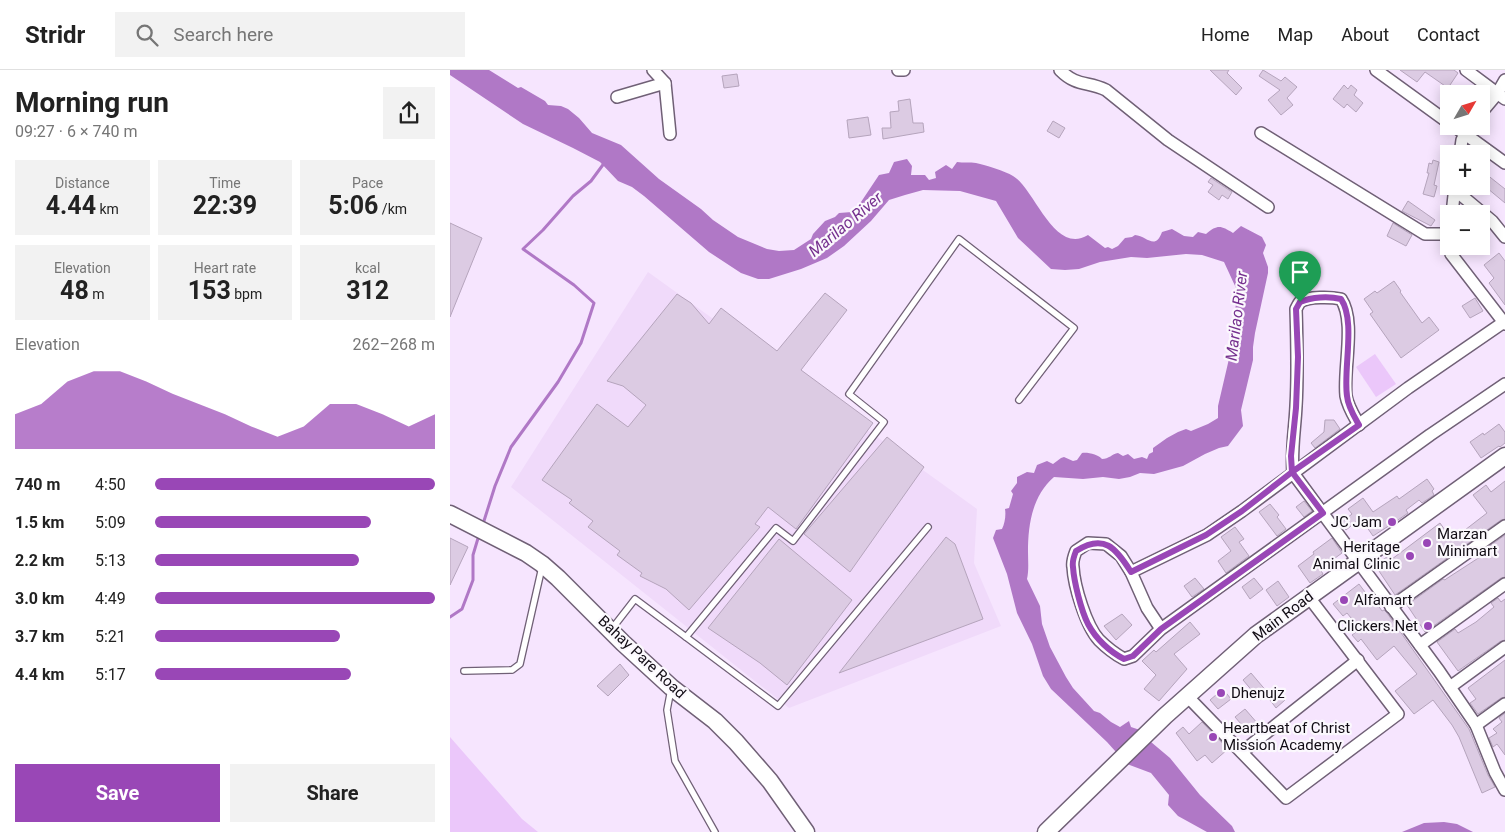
<!DOCTYPE html>
<html lang="en">
<head>
<meta charset="utf-8">
<style>
  body { margin:0; font-family:Roboto,sans-serif; background:#f2f2f2; color:#222; height:100vh; display:flex; flex-direction:column; font-size:19px; white-space:nowrap }
  * { box-sizing:border-box; margin:0 }
  p { font-size:16px; color:#767676 }
  .icon { flex:none; width:28px; height:28px; fill:none; stroke:currentColor; stroke-width:2; stroke-linecap:round; stroke-linejoin:round }
  .map { position:relative; flex:1; overflow:hidden }
  .details { display:flex; flex-direction:column; background:#fff; width:450px }
  .details>* { flex:none }
  .needle { width:32px; rotate:51deg }
  .tools { position:absolute; left:990px; top:15px; display:grid; gap:10px }
  .tools a { display:grid; place-items:center; width:50px; height:50px; border-radius:0px; background:#fff; box-shadow:0 2px 12px #0003; font-size:25px }
  .pin { position:absolute; display:grid; place-items:center; width:42px; height:42px; color:#fff; margin:-51px -21px; border-radius:50% 50% 50% 0; rotate:-45deg; box-shadow:0 0 5px #0007 }
  .pin .icon { rotate:45deg }
  .round { display:grid; place-items:center; flex:none; width:52px; height:52px; border-radius:0px; background:#f2f2f2 }
  .head { display:flex; align-items:center; justify-content:space-between; height:85px; padding:0 15px }
  h1 { font-size:28px; font-weight:700; line-height:38px }
  .figures { display:grid; grid-template-columns:repeat(3,1fr); gap:8px; height:85px; padding:5px 15px }
  .figures div { display:grid; align-content:center; border-radius:0px; background:#f2f2f2; text-align:center }
  .figures b { font-size:25px; font-weight:700 }
  .figures small { font-size:14px; font-weight:400 }
  .figures p { font-size:14px }
  .chart { height:140px; padding:10px 15px }
  .chart p { display:flex; justify-content:space-between }
  .chart svg { width:100%; height:90px; margin-top:5px; fill:#9947b6; opacity:.7 }
  .primary-button { display:flex; gap:10px; margin-top:auto; padding:10px 15px }
  .primary-button a { flex:1; height:58px; border-radius:0px; background:#9947b6; color:#fff; font-size:20px; font-weight:700; line-height:58px; text-align:center }
  .primary-button a+a { background:#f2f2f2; color:#222 }
  ul { padding:0 15px; list-style:none; font-size:16px }
  li { display:grid; grid-template-columns:80px 60px 1fr; align-items:center; height:38px }
  li i { height:12px; border-radius:6px; background:#9947b6 }
  header { display:flex; align-items:center; gap:30px; box-sizing:border-box; height:70px; padding:0 25px; background:#fff; border-bottom:1px solid #e0e0e0 }
  header strong { font-size:24px }
  nav { display:flex; gap:28px; margin-inline-start:auto; font-size:18px }
  .search { width:350px; height:45px; background:#f2f2f2; display:flex; align-items:center; gap:12px; box-sizing:border-box; padding:0 18px; border-radius:0px; color:#767676; font-size:19px }
  main { display:flex; flex:1; min-height:0 }
  .map>svg:first-child { display:block }
  .built { fill:#f0dafa }
  .green { fill:#ebc7fa }
  .water { fill:#b078c6 }
  .lines { fill:none; stroke-linecap:round; stroke-linejoin:round }
  .stream { stroke:#b078c6; stroke-width:3 }
  .building { fill:#dccbe3; stroke:#b5a4bc }
  .lane-casing { stroke:#706076; stroke-width:8 }
  .street-casing { stroke:#706076; stroke-width:14 }
  .secondary-casing { stroke:#706076; stroke-width:19 }
  .lane { stroke:#fff; stroke-width:5.5 }
  .street { stroke:#fff; stroke-width:11 }
  .secondary { stroke:#fff; stroke-width:16 }
  .route-casing { stroke:#fff; stroke-width:10 }
  .route { stroke:#9947b6; stroke-width:6 }
  .poi-dot { fill:#9947b6; stroke:#fbf8fd; stroke-width:2 }
  .labels { text-anchor:middle; stroke-width:4.5; stroke-linejoin:round; paint-order:stroke }
  .poi-label { font-size:15px; fill:#110c14; stroke:#fbf8fd; text-anchor:start }
  .street-label { font-size:15px; fill:#110c14; stroke:#fbf8fd }
  .water-label { font-size:16px; font-style:italic; fill:#76318f; stroke:#fbf8fd }
</style>
</head>
<body>
<header>
<strong>Stridr</strong>
<div class="search"><svg class="icon" aria-label="search" viewBox="0 0 24 24"><circle cx="10" cy="10" r="6"/><path d="M15 15l6 6"/></svg>Search here</div>
<nav><a>Home</a><a>Map</a><a>About</a><a>Contact</a></nav>
</header>
<main>
<section class="details">
<div class="head"><div><h1>Morning run</h1><p>09:27 · 6 × 740 m</p></div><a class="round"><svg class="icon" aria-label="share" viewBox="0 0 24 24"><path d="M12 15V3M7 8l5-5 5 5M5 13v7h14v-7"/></svg></a></div>
<div class="figures">
<div><p>Distance</p><b>4.44<small> km</small></b></div>
<div><p>Time</p><b>22:39</b></div>
<div><p>Pace</p><b>5:06<small> /km</small></b></div>
</div>
<div class="figures">
<div><p>Elevation</p><b>48<small> m</small></b></div>
<div><p>Heart rate</p><b>153<small> bpm</small></b></div>
<div><p>kcal</p><b>312</b></div>
</div>
<div class="chart"><p><span>Elevation</span>262–268 m</p>
<svg viewBox="0 0 160 44" preserveAspectRatio="none"><path d="M0 44V27L10 22L20 11L30 6L40 6L50 11L60 17L70 22L80 27L90 33L100 38L110 33L120 22L130 22L140 27L150 33L160 27V44z"/></svg>
</div>
<ul>
<li><b>740 m</b>4:50<i style="width:100%"></i></li>
<li><b>1.5 km</b>5:09<i style="width:77%"></i></li>
<li><b>2.2 km</b>5:13<i style="width:73%"></i></li>
<li><b>3.0 km</b>4:49<i style="width:100%"></i></li>
<li><b>3.7 km</b>5:21<i style="width:66%"></i></li>
<li><b>4.4 km</b>5:17<i style="width:70%"></i></li>
</ul>
<div class="primary-button"><a>Save</a><a>Share</a></div>
</section>
<div class="map">
<svg width="1055" height="762" viewBox="0 0 1055 762">
  <rect width="100%" height="100%" fill="#f6e5fe"/>
  <!-- built -->
  <path class="built" d="M 198,202 L 527,439 L 524,493 L 551,556 L 339,638 L 61,417 Z"/>
  <!-- green -->
  <g class="green">
    <path d="M 925,284 L 946,314 L 926,327 L 906,297 Z"/>
    <path d="M 0,667 L 72,749 L 88,762 L 0,762 Z"/>
  </g>
  <!-- water -->
  <g class="water">
    <path d="M 0,0 L 39,0 L 68,18 L 71,17 L 95,31 L 98,35 L 111,36 L 118,39 L 129,48 L 142,63 L 171,75 L 209,109 L 251,139 L 263,150 L 288,167 L 317,179 L 329,181 L 344,180 L 361,169 L 363,164 L 375,151 L 385,147 L 389,143 L 402,142 L 409,135 L 429,105 L 439,103 L 444,92 L 457,89 L 462,96 L 461,105 L 475,105 L 479,110 L 486,108 L 485,102 L 496,95 L 502,99 L 507,92 C 513,93 520,92 526,93 C 536,95 555,101 563,106 C 585,119 604,186 638,165 L 655,178 L 658,177 L 662,179 L 668,176 L 675,168 L 682,167 L 685,165 C 697,166 705,181 712,162 L 722,159 L 734,166 L 743,167 L 748,162 L 756,164 C 768,154 771,156 783,163 L 791,156 L 812,167 L 816,175 L 813,183 L 818,197 L 818,203 L 805,263 L 803,277 L 803,290 L 791,340 L 793,356 L 778,376 L 769,378 L 755,384 L 733,396 L 704,404 L 690,403 L 680,407 L 669,409 L 653,407 L 633,409 L 604,407 C 582,426 578,455 578,482 C 578,491 579,500 577,509 L 590,536 L 592,554 L 600,577 L 616,607 L 623,618 L 644,641 L 650,643 L 661,652 L 670,657 L 679,651 L 681,657 L 690,660 L 666,682 L 657,672 L 601,619 L 593,606 L 582,574 L 567,543 L 557,504 L 543,468 L 546,460 L 552,459 C 555,453 556,445 555,439 L 559,438 L 563,424 L 561,421 L 567,413 L 567,407 L 577,402 L 584,403 L 587,395 L 597,391 L 603,394 L 611,388 L 614,387 L 623,391 L 627,390 L 632,383 C 638,382 649,385 652,389 C 659,389 662,384 668,383 L 673,386 L 678,384 L 684,389 L 692,387 L 697,389 L 699,384 L 703,382 L 703,378 L 717,368 L 728,362 L 736,359 L 741,361 L 758,354 L 768,348 L 768,336 L 785,263 L 786,218 L 774,192 L 752,185 L 736,184 L 697,188 L 681,187 L 650,192 L 629,199 L 615,200 L 601,199 L 568,168 L 546,131 L 510,121 L 473,120 L 455,125 L 439,130 L 421,151 L 394,176 L 377,188 L 351,199 L 319,209 L 308,209 L 291,203 L 259,182 L 194,126 L 182,117 L 168,111 L 150,92 L 123,78 L 73,54 L 0,5 Z"/>
    <path d="M 701,672 L 720,688 L 750,725 L 782,756 L 785,762 L 757,762 L 728,746 L 718,735 L 719,725 L 701,703 L 677,694 Z"/>
    <path d="M 994,752 L 1007,754 L 1023,762 L 952,762 L 974,753 Z"/>
  </g>
  <g class="lines">
    <!-- stream -->
    <g class="stream">
      <path d="M 33,454 L 45,416 L 61,377 L 108,312 L 131,273 L 144,233 L 124,215 L 73,179 L 93,160 L 123,126 L 141,111 L 155,92"/>
      <path d="M 0,547 L 12,539 L 23,510 L 23,485 L 29,465"/>
    </g>
  </g>
  <!-- building -->
  <g class="building">
    <path d="M 760,0 L 779,0 L 777,3 L 792,18 L 786,25 Z"/>
    <path d="M 813,0 L 831,11 L 835,7 L 847,17 L 837,28 L 843,35 L 831,45 L 818,30 L 830,20 L 809,6 Z"/>
    <path d="M 950,0 L 1004,0 L 1008,3 L 998,18 L 975,2 L 967,12 Z"/>
    <path d="M 287,4 L 289,16 L 274,18 L 272,6 Z"/>
    <path d="M 894,15 L 898,19 L 901,15 L 907,20 L 904,25 L 913,33 L 906,42 L 897,34 L 894,38 L 883,29 Z"/>
    <path d="M 460,29 L 463,53 L 473,53 L 474,62 L 433,69 L 432,58 L 441,58 L 440,42 L 449,41 L 448,31 Z"/>
    <path d="M 418,47 L 421,65 L 399,68 L 397,50 Z"/>
    <path d="M 603,51 L 615,58 L 609,68 L 597,61 Z"/>
    <path d="M 983,90 L 989,92 L 984,115 L 987,116 L 984,127 L 973,124 L 979,103 L 977,103 L 979,93 L 982,94 Z"/>
    <path d="M 1031,100 L 1055,119 L 1055,133 L 1031,113 Z"/>
    <path d="M 761,108 L 782,122 L 778,129 L 772,125 L 769,130 L 758,122 L 763,115 L 758,112 Z"/>
    <path d="M 958,131 L 985,150 L 981,156 L 952,141 Z"/>
    <path d="M 0,153 L 32,168 L 0,247 Z"/>
    <path d="M 943,153 L 962,165 L 956,176 L 937,166 Z"/>
    <path d="M 1049,183 L 1055,191 L 1055,235 L 1039,213 L 1044,208 L 1034,195 Z"/>
    <path d="M 944,211 L 951,221 L 950,222 L 972,253 L 979,247 L 989,260 L 951,288 L 920,244 L 923,242 L 914,229 L 925,221 L 927,223 Z"/>
    <path d="M 375,223 L 397,240 L 351,300 L 423,353 L 346,459 L 318,437 L 305,454 L 310,457 L 239,540 L 216,519 L 190,506 L 192,503 L 167,485 L 170,481 L 138,457 L 143,451 L 119,433 L 122,430 L 92,410 L 147,334 L 178,357 L 196,335 L 173,316 L 157,311 L 227,224 L 241,233 L 259,254 L 271,238 L 327,281 Z"/>
    <path d="M 1025,228 L 1033,241 L 1020,248 L 1012,236 Z"/>
    <path d="M 875,350 L 884,350 L 890,359 L 865,378 L 861,373 L 874,362 Z"/>
    <path d="M 1049,354 L 1055,362 L 1055,373 L 1050,377 L 1049,376 L 1031,388 L 1020,372 L 1033,363 L 1034,365 Z"/>
    <path d="M 437,367 L 474,397 L 400,502 L 354,464 Z"/>
    <path d="M 977,409 L 984,419 L 982,421 L 984,425 L 972,433 L 969,430 L 956,440 L 958,443 L 948,450 L 923,466 L 912,450 L 908,452 L 907,451 L 896,460 L 891,453 L 902,444 L 898,439 L 913,428 L 923,442 L 947,426 L 949,429 Z"/>
    <path d="M 1055,411 L 1055,449 L 1051,450 L 945,525 L 925,495 L 940,485 L 942,489 L 990,453 L 1002,470 L 1037,443 L 1023,425 L 1036,415 L 1041,422 Z"/>
    <path d="M 854,431 L 862,441 L 854,447 L 846,437 Z"/>
    <path d="M 820,434 L 829,445 L 827,447 L 836,459 L 827,466 L 809,442 Z"/>
    <path d="M 785,457 L 794,469 L 789,472 L 799,486 L 776,503 L 768,491 L 781,481 L 771,467 Z"/>
    <path d="M 1055,465 L 1055,507 L 1051,508 L 975,562 L 957,535 L 993,509 L 995,510 L 996,509 L 1033,485 L 1031,482 Z"/>
    <path d="M 496,467 L 505,474 L 533,549 L 389,603 Z"/>
    <path d="M 0,468 L 18,477 L 0,515 Z"/>
    <path d="M 882,468 L 892,483 L 870,499 L 873,504 L 860,513 L 848,496 L 864,484 L 863,482 Z"/>
    <path d="M 329,469 L 402,530 L 337,615 L 310,593 L 258,558 Z"/>
    <path d="M 745,508 L 754,519 L 742,527 L 734,516 Z"/>
    <path d="M 804,508 L 813,519 L 800,529 L 792,517 Z"/>
    <path d="M 828,511 L 839,527 L 827,536 L 816,520 Z"/>
    <path d="M 909,514 L 921,530 L 923,528 L 932,541 L 934,540 L 937,543 L 1019,659 L 1038,705 L 1045,717 L 1032,723 L 1009,667 L 1002,655 L 983,630 L 964,644 L 945,621 L 967,604 L 944,576 L 927,590 L 911,569 L 908,572 L 902,565 L 910,559 L 897,543 L 893,546 L 883,534 Z"/>
    <path d="M 1048,528 L 1051,532 L 1055,529 L 1055,570 L 1051,571 L 1008,601 L 987,572 L 1005,559 L 1008,563 L 1026,552 L 1044,537 L 1041,533 Z"/>
    <path d="M 672,544 L 682,555 L 666,570 L 654,556 Z"/>
    <path d="M 740,552 L 750,564 L 724,584 L 737,599 L 709,631 L 694,619 L 706,605 L 692,591 L 704,580 L 706,582 Z"/>
    <path d="M 1055,590 L 1055,627 L 1051,628 L 1028,644 L 1020,633 L 1026,629 L 1018,618 Z"/>
    <path d="M 170,594 L 179,605 L 158,626 L 147,616 Z"/>
    <path d="M 801,603 L 818,623 L 810,630 L 793,610 Z"/>
    <path d="M 773,619 L 781,629 L 768,639 L 760,630 Z"/>
    <path d="M 825,619 L 835,630 L 826,638 L 817,626 Z"/>
    <path d="M 795,639 L 808,654 L 798,662 L 785,647 Z"/>
    <path d="M 1055,643 L 1055,685 L 1047,674 L 1043,677 L 1039,668 L 1047,663 L 1043,659 L 1052,652 L 1049,648 Z"/>
    <path d="M 752,652 L 778,679 L 762,693 L 755,685 L 747,691 L 726,663 L 733,657 L 739,664 Z"/>
  </g>
  <g class="lines">
    <!-- lane casing -->
    <g class="lane-casing">
      <g id="lane">
        <path d="M 161,560 L 185,529 L 236,567 L 326,458 L 343,471 L 434,352 L 399,324 L 509,169 L 624,258 L 569,330"/>
        <path d="M 236,567 L 328,636 L 478,457"/>
        <path d="M 14,601 L 62,600 L 70,594 L 92,497"/>
        <path d="M 221,619 L 217,640 L 225,691 L 265,762"/>
      </g>
    </g>
    <!-- street casing -->
    <g class="street-casing">
      <g id="street">
        <path d="M 203,0 L 215,13 L 220,64"/>
        <path d="M 448,0 L 454,0"/>
        <path d="M 610,0 C 627,17 637,11 656,20 L 718,70 L 818,137"/>
        <path d="M 926,0 L 999,53"/>
        <path d="M 1016,0 L 1055,29"/>
        <path d="M 167,27 L 215,13"/>
        <path d="M 1031,43 L 1047,24 L 1055,10"/>
        <path d="M 1004,56 L 1055,93"/>
        <path d="M 811,63 L 975,164 L 999,164"/>
        <path d="M 1010,84 L 1012,70 L 1020,56"/>
        <path d="M 1005,120 L 1042,151 L 1055,167"/>
        <path d="M 1002,144 L 1005,116"/>
        <path d="M 1000,176 L 1001,184 L 1055,254"/>
        <path d="M 909,355 C 904,346 898,337 896,326 C 893,299 906,251 891,229 C 882,227 858,226 850,232 C 849,233 847,237 846,239 C 847,271 848,304 846,336 C 845,359 841,380 843,403 L 989,601 L 1026,655 L 1045,702 L 1055,720"/>
        <path d="M 681,502 L 757,465 L 792,441 L 958,318 L 1054,252"/>
        <path d="M 941,537 L 1055,456"/>
        <path d="M 711,559 L 697,538 L 681,502 L 671,486 L 656,474 L 638,473 L 626,481 C 624,486 622,492 623,497 C 624,516 636,556 649,570 C 657,578 665,584 674,589 L 683,586 L 711,559 L 980,365 L 1055,314"/>
        <path d="M 970,575 L 1055,514"/>
        <path d="M 1000,617 L 1055,577"/>
        <path d="M 737,626 L 836,728 L 948,644 L 858,526"/>
        <path d="M 1026,655 L 1055,634"/>
        <path d="M 792,682 L 908,590"/>
      </g>
    </g>
    <!-- secondary casing -->
    <g class="secondary-casing">
      <g id="secondary">
        <path d="M 0,444 L 76,483 L 92,494 L 108,508 L 173,573 L 221,617 L 265,651 L 286,672 L 320,711 L 356,762"/>
        <path d="M 596,762 L 715,646 L 806,565 L 1055,386"/>
      </g>
    </g>
    <!-- lane -->
    <use href="#lane" class="lane"/>
    <!-- street -->
    <use href="#street" class="street"/>
    <!-- secondary -->
    <use href="#secondary" class="secondary"/>
  </g>
  <g class="lines">
    <!-- route casing -->
    <g class="route-casing">
      <path id="route" d="M 850,232 L 846,239 L 848,287 L 846,338 L 841,386 L 842,402 L 873,443 L 711,559 L 683,586 L 674,589 C 660,582 646,569 638,554 C 631,540 624,512 623,497 C 622,492 624,486 626,481 C 654,463 666,478 681,502 L 756,465 L 792,441 L 842,402 L 909,355 C 904,346 898,337 897,326 C 893,299 906,251 891,229 C 878,226 862,227 850,232"/>
    </g>
    <!-- route -->
    <use href="#route" class="route"/>
  </g>
  <!-- markers -->
  <g class="poi-dot">
    <circle cx="942" cy="452" r="5"/>
    <circle cx="977" cy="473" r="5"/>
    <circle cx="960" cy="486" r="5"/>
    <circle cx="894" cy="530" r="5"/>
    <circle cx="978" cy="556" r="5"/>
    <circle cx="771" cy="623" r="5"/>
    <circle cx="763" cy="667" r="5"/>
  </g>
  <g class="labels">
    <!-- poi labels -->
    <g class="poi-label">
      <text x="932" y="457" text-anchor="end">JC Jam</text>
      <text x="987" y="469">Marzan<tspan x="987" dy="17">Minimart</tspan></text>
      <text x="950" y="482" text-anchor="end">Heritage<tspan x="950" dy="17">Animal Clinic</tspan></text>
      <text x="904" y="535">Alfamart</text>
      <text x="968" y="561" text-anchor="end">Clickers.Net</text>
      <text x="781" y="628">Dhenujz</text>
      <text x="773" y="663">Heartbeat of Christ<tspan x="773" dy="17">Mission Academy</tspan></text>
    </g>
    <!-- street labels -->
    <g class="street-label">
      <text transform="translate(833 546) rotate(-37)" y="5">Main Road</text>
      <text transform="translate(192 587) rotate(43)" y="5">Bahay Pare Road</text>
    </g>
    <!-- water labels -->
    <g class="water-label">
      <text transform="translate(395 154) rotate(-40)" y="6">Marilao River</text>
      <text transform="translate(786 246) rotate(-83)" y="6">Marilao River</text>
    </g>
  </g>
</svg>
<div class="tools">
<a><svg class="needle" viewBox="-14 -14 28 28"><path d="M0-13l5 13h-10z" fill="#e53935"/><path d="M0 13l5-13h-10z" fill="#767676"/></svg></a>
<a>+</a>
<a>−</a>
</div>
<div class="pin" style="left:850px;top:232px;background:#1e9e55"><svg class="icon" aria-label="arrive" viewBox="0 0 24 24"><path d="M6 21V4h12l-3 4 3 4H6"/></svg></div>
</div>
</main>
</body>
</html>
